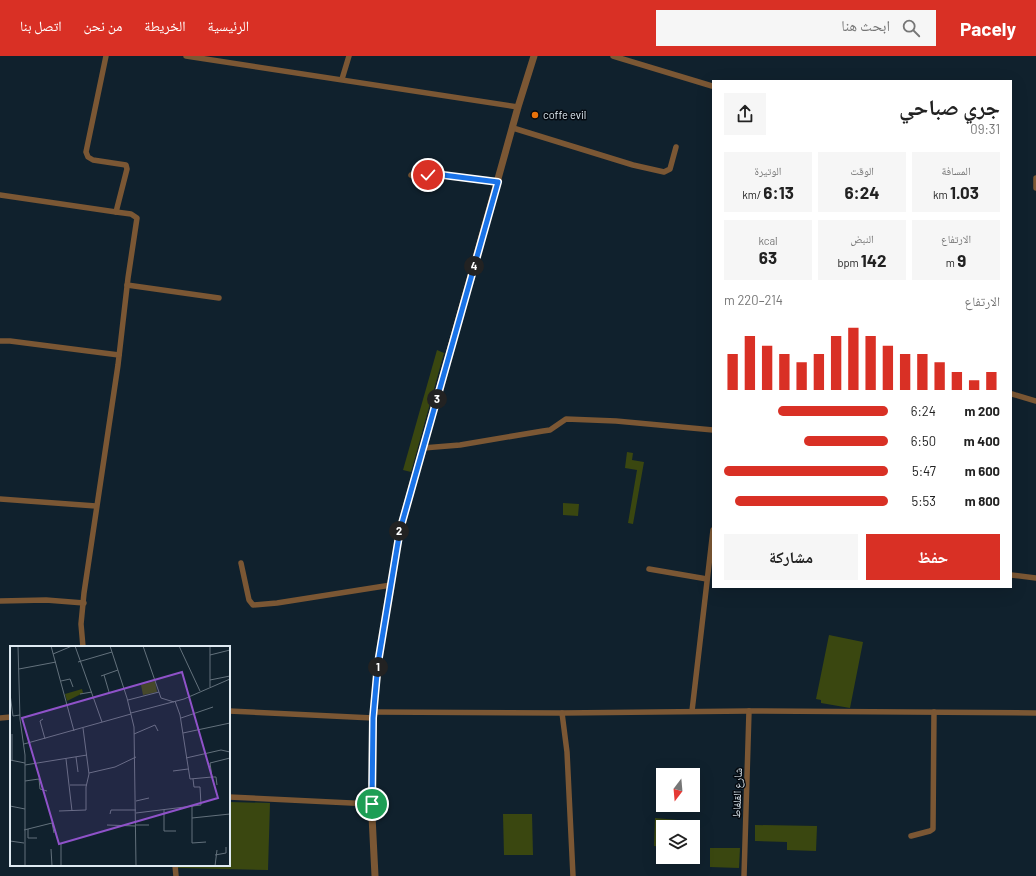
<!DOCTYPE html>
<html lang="ar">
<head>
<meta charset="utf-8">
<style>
  body { margin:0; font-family:Barlow,"Noto Naskh Arabic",sans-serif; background:#f6f6f6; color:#222; direction:rtl; height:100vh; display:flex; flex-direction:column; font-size:15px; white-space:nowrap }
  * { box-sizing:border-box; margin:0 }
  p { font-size:13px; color:#767676 }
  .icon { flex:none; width:22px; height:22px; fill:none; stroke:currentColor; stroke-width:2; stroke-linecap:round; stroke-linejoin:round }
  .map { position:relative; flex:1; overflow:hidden; direction:ltr }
  .drawer { position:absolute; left:712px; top:24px; width:300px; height:508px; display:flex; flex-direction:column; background:#fff; border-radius:0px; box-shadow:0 4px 16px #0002; direction:rtl }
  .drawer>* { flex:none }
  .needle { width:26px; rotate:196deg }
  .fabs { position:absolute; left:656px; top:712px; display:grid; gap:8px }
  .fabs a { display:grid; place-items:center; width:44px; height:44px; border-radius:0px; background:#fff; box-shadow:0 4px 16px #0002; font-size:20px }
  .pin { position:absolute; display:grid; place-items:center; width:34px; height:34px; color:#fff; margin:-17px; border:2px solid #fff; border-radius:50%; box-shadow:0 1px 4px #0007 }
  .km { position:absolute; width:20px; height:20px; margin:-10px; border-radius:50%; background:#222; color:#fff; font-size:11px; line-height:20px; text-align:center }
  .round { display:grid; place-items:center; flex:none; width:42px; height:42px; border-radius:0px; background:#f6f6f6 }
  .head { display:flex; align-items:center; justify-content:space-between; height:68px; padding:0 12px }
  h1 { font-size:22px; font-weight:700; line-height:30px }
  .stats { display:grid; grid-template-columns:repeat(3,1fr); gap:6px; height:68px; padding:4px 12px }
  .stats div { display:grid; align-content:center; border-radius:0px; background:#f6f6f6; text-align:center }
  .stats b { font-size:17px; font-weight:700 }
  .stats small { font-size:11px; font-weight:400 }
  .stats p { font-size:11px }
  .chart { height:112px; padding:8px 12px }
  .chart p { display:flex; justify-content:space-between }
  .chart svg { width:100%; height:72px; margin-top:4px; stroke:#d93025; stroke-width:6 }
  .primary-button { display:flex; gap:8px; margin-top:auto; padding:8px 12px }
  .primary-button a { flex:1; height:46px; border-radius:0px; background:#d93025; color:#fff; font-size:16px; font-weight:700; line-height:46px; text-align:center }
  .primary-button a+a { background:#f6f6f6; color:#222 }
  ul { padding:0 12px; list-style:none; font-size:13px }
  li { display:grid; grid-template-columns:64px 48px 1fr; align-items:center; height:30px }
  li i { height:10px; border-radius:5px; background:#d93025 }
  header { display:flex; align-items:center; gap:24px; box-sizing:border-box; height:56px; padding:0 20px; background:#d93025; color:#fff }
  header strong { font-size:19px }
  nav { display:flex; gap:22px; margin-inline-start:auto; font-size:14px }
  .search { width:280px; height:36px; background:#f6f6f6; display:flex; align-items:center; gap:10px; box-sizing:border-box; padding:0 14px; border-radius:0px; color:#767676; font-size:15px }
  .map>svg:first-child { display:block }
  .green { fill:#3a4710 }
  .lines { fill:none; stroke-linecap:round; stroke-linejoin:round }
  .minor { stroke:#7b5734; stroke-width:5.5 }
  .tertiary { stroke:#7b5734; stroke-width:7 }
  .route-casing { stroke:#fff; stroke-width:8 }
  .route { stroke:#1a73e8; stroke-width:5 }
  .food-dot { fill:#e8710a; stroke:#04090f; stroke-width:1.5 }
  .labels { text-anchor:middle; stroke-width:3; stroke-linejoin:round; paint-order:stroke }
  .poi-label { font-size:11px; fill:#dfeaf2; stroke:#04090f; text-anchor:start }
  .street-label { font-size:11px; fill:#dfeaf2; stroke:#04090f }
  .inset-road { fill:none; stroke:#63717c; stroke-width:1 }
  .view { fill:#8f52c9; fill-opacity:0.15; stroke:#8f52c9; stroke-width:2 }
  .inset-edge { fill:none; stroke:#dfeaf2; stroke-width:2 }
</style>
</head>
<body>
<header>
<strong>Pacely</strong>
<div class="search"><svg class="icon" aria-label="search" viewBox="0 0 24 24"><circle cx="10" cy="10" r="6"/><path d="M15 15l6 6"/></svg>ابحث هنا</div>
<nav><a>الرئيسية</a><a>الخريطة</a><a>من نحن</a><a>اتصل بنا</a></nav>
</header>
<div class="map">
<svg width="1036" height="820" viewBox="0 0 1036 820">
  <rect width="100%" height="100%" fill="#10212d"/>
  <!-- green -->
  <g class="green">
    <path d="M 437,294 L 444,297 L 411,416 L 403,414 Z"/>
    <path d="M 627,396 L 633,397 L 632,404 L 644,406 L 633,468 L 628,467 L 637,414 L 625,412 Z"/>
    <path d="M 563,447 L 579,448 L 578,460 L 563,459 Z"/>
    <path d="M 829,579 L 863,586 L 850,652 L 821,647 L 821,644 L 816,643 Z"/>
    <path d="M 229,746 L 270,747 L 268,814 L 178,812 L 178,809 L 229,809 Z"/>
    <path d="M 503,758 L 532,758 L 533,799 L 504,799 Z"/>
    <path d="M 655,762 L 678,764 L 678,771 L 663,771 L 663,791 L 654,790 Z"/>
    <path d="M 755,769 L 817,770 L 816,795 L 787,794 L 787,786 L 755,785 Z"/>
    <path d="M 710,792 L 740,792 L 739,812 L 710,811 Z"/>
  </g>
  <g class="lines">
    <!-- minor -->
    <g class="minor">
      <path d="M 106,0 L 86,96 L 88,101 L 93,104 L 126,109 L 127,113 L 116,156"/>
      <path d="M 186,0 L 518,51"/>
      <path d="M 613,0 L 712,30"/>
      <path d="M 342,23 L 349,0"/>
      <path d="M 513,72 L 633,109 L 664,116 L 670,113 L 676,91"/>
      <path d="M 411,119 L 422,122 L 435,118 L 498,126"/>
      <path d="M 1036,122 L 1036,132"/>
      <path d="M 0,139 L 116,156 L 131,158 L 137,162 L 128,222 L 118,309 L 84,537 L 81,568 L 83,591"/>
      <path d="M 127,229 L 219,242"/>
      <path d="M 0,285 L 10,285 L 119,299"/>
      <path d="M 1012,338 L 1036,345"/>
      <path d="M 423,392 L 460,389 L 543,375 L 550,374 L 566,363 L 616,365 L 713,374"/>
      <path d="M 0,443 L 96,450"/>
      <path d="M 241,507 L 249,544 L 253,549 L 277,547 L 391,529"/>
      <path d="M 649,513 L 707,523"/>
      <path d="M 1011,519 L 1036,522"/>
      <path d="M 0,545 L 46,544 L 84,547"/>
      <path d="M 229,655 L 373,662"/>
      <path d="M 692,655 L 713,474"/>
      <path d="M 374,656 L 562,657 L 749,655 L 1036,657"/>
      <path d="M 562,657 L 567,696 L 573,820"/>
      <path d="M 0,662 L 11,661"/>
      <path d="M 229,741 L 372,748"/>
      <path d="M 911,780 L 930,775 L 933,773 L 934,656"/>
      <path d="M 175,809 L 176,820"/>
      <path d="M 744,820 L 749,655"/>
    </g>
    <!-- tertiary -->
    <path class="tertiary" d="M 375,820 L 372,760 L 373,662 L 378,607 L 400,474 L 518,51 L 534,0"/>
  </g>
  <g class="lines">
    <!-- route casing -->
    <g class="route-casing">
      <path id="route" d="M 372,748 L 373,662 L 378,607 L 400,474 L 498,126 L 435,118 L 428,119"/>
    </g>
    <!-- route -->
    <use href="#route" class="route"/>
  </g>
  <!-- markers -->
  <circle class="food-dot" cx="535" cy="59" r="4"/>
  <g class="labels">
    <!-- poi labels -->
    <g class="poi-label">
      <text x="543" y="63">coffe evil</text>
    </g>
    <!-- street labels -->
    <g class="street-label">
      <text transform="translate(737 737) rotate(-88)" y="4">شارع القلفاط</text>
    </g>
  </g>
  <!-- overview -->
  <g transform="translate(10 590)">
    <rect width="220" height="220" fill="#10212d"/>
    <path d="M 145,35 L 147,46 L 133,49 L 131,39 ZM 72,43 L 73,47 L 57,55 L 55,48 Z" fill="#3a4710"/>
    <path class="inset-road" d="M 8,0 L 10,73 L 15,109 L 15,220M 41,0 L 64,85M 65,0 L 92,76M 100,0 L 117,52 L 124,81 L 126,220M 133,0 L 151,52 L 164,56M 169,0 L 190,45M 200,0 L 200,41M 43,8 L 62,0M 200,9 L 220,4M 68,16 L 102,6M 9,23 L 46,16M 94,29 L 99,46M 91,30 L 108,24M 200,34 L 220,30M 51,35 L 60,33 L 63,41M 0,48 L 3,70 L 10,69M 70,48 L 82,46M 118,54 L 149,46M 165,55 L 170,69 L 180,133 L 202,131 L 200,117 L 220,112M 121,67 L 174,53 L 220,33M 171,72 L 203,61M 33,73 L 30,75 L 35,93M 173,87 L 220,77M 2,88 L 2,115M 124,88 L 145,79 L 148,85M 14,98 L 121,68M 66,111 L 68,126M 176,112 L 211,104 L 220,106M 56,113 L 62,165M 0,114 L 15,117M 15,119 L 77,109M 163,125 L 178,123M 79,127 L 105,121 L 126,111M 202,131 L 206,131 L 207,139M 15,135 L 29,133 L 30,143 L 37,145M 60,139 L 77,139M 126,155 L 139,152M 0,160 L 15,163M 182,160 L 182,172 L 220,168M 154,164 L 154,185 L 166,185M 49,165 L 76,164 L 76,141 L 79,128 L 73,82M 126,167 L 191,159 L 190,141 L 184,141 L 183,133M 100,168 L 101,164 L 126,164M 182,172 L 182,197 L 196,196M 97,179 L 126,180M 126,179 L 139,179M 18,183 L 18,192 L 27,192M 14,184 L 42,177 L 44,187M 0,195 L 14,197M 51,197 L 51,220M 41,203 L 42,220M 205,209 L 216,207 L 216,201M 205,220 L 207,204"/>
    <path class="view" d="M 172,26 L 208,152 L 49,198 L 12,72 Z"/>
    <rect width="220" height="220" class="inset-edge"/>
  </g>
</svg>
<div class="fabs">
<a><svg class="needle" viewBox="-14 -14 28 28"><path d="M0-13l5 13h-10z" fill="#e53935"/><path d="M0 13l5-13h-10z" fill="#767676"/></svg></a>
<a><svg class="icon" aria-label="layers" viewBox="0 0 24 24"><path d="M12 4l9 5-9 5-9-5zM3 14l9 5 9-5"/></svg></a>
</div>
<div class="pin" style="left:372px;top:748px;background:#1e9e55"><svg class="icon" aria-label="arrive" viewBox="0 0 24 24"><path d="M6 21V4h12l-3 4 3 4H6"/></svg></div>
<div class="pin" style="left:428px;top:119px;background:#d93025"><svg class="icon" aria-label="check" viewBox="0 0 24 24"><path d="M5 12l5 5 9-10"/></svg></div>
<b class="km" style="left:378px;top:611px">1</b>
<b class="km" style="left:399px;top:475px">2</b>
<b class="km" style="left:437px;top:343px">3</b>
<b class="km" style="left:474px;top:210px">4</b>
<section class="drawer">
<div class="head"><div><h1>جري صباحي</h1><p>09:31</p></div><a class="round"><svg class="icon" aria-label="share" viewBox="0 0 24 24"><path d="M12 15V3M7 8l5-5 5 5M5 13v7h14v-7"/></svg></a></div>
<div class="stats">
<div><p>المسافة</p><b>1.03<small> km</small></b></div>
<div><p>الوقت</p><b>6:24</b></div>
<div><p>الوتيرة</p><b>6:13<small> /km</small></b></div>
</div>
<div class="stats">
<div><p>الارتفاع</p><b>9<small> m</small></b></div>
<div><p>النبض</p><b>142<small> bpm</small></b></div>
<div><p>kcal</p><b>63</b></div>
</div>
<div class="chart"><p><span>الارتفاع</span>214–220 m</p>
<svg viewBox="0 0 160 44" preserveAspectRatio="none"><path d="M5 44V22M15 44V11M25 44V17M35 44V22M45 44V27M55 44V22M65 44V11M75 44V6M85 44V11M95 44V17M105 44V22M115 44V22M125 44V27M135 44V33M145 44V38M155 44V33"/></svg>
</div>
<ul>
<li><b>200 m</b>6:24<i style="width:67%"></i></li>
<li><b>400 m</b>6:50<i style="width:51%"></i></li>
<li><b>600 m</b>5:47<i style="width:100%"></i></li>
<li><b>800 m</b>5:53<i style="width:93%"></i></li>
</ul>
<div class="primary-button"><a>حفظ</a><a>مشاركة</a></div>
</section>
</div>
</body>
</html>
